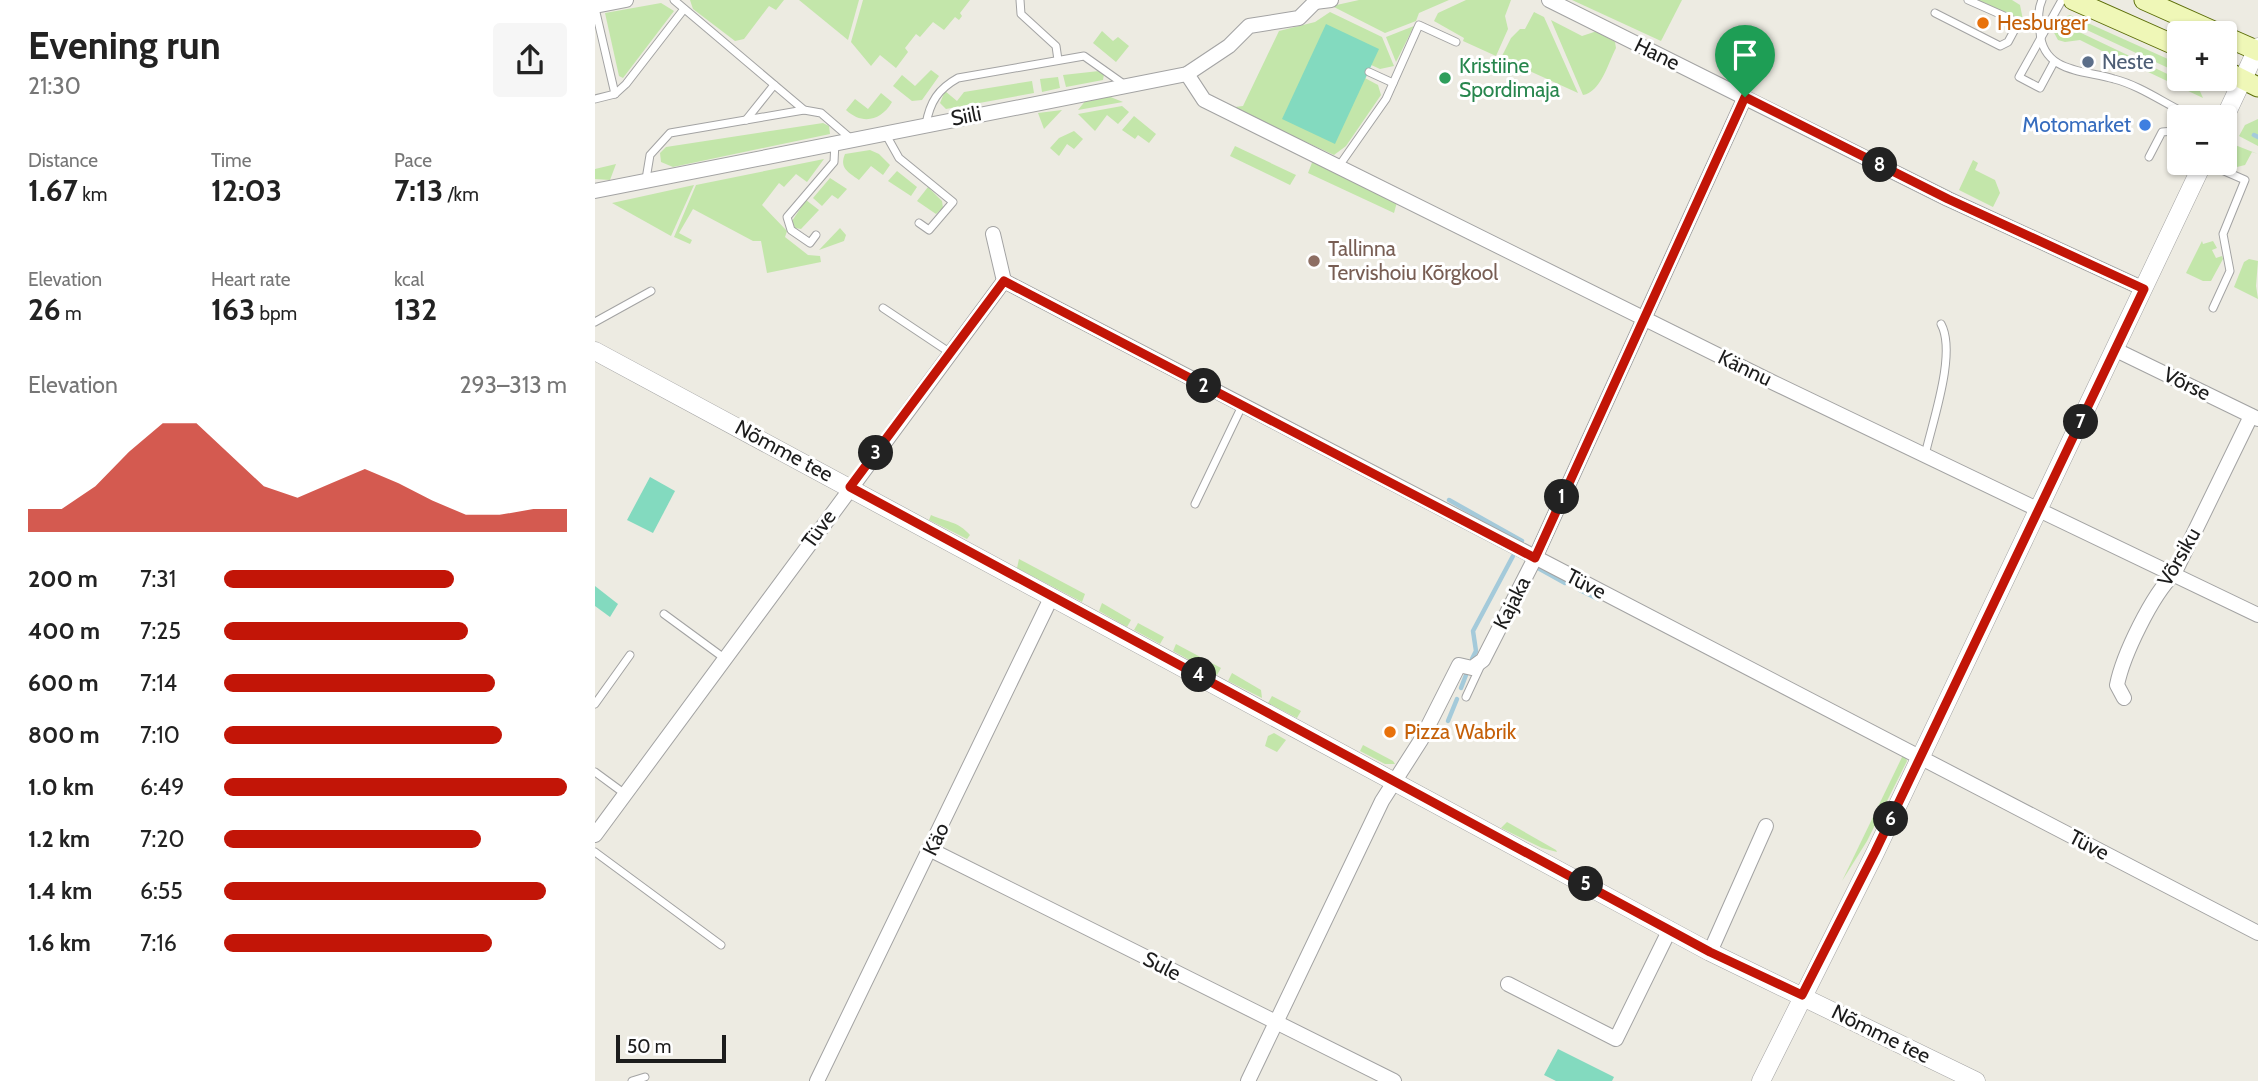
<!DOCTYPE html>
<html lang="en">
<head>
<meta charset="utf-8">
<style>
  body { margin:0; font-family:Cabin,sans-serif; background:#f6f6f6; color:#222; height:100vh; display:flex; flex-direction:column; font-size:26px; white-space:nowrap }
  * { box-sizing:border-box; margin:0 }
  p { font-size:23px; color:#767676 }
  .icon { flex:none; width:38px; height:38px; fill:none; stroke:currentColor; stroke-width:2; stroke-linecap:round; stroke-linejoin:round }
  .map { position:relative; flex:1; overflow:hidden }
  .panel { display:flex; flex-direction:column; background:#fff; width:595px }
  .panel>* { flex:none }
  .tools { position:absolute; left:1572px; top:21px; display:grid; gap:14px }
  .tools a { display:grid; place-items:center; width:70px; height:70px; border-radius:7px; background:#fff; box-shadow:0 2px 5px #0004; font-size:35px }
  .scale { position:absolute; left:21px; bottom:18px; width:110px; box-sizing:border-box; padding-left:7px; border:4px solid #1c1c1c; border-top:0; font-size:19px; line-height:24px; white-space:nowrap; color:#1c1c1c; -webkit-text-stroke:5px #fff; paint-order:stroke }
  .pin { position:absolute; display:grid; place-items:center; width:60px; height:60px; color:#fff; margin:-72px -30px; border-radius:50% 50% 50% 0; rotate:-45deg; box-shadow:0 0 7px #0007 }
  .pin .icon { rotate:45deg }
  .km { position:absolute; width:35px; height:35px; margin:-18px; border-radius:50%; background:#222; color:#fff; font-size:19px; line-height:35px; text-align:center }
  .round { display:grid; place-items:center; flex:none; width:74px; height:74px; border-radius:7px; background:#f6f6f6 }
  .overview { display:flex; align-items:center; justify-content:space-between; height:119px; padding:0 28px }
  h1 { font-size:38px; font-weight:700; line-height:52px }
  .figures { display:grid; grid-template-columns:repeat(3,1fr); gap:10px; height:119px; padding:7px 28px }
  .figures div { display:grid; align-content:center }
  .figures b { font-size:30px; font-weight:700 }
  .figures small { font-size:19px; font-weight:400 }
  .figures p { font-size:19px }
  .chart { height:196px; padding:14px 28px }
  .chart p { display:flex; justify-content:space-between }
  .chart svg { width:100%; height:126px; margin-top:7px; fill:#c21507; opacity:.7 }
  ul { padding:0 28px; list-style:none; font-size:23px }
  li { display:grid; grid-template-columns:112px 84px 1fr; align-items:center; height:52px }
  li i { height:18px; border-radius:9px; background:#c21507 }
  main { display:flex; flex:1; min-height:0 }
  .map>svg:first-child { display:block }
  .grass { fill:#c3e6aa }
  .pitch { fill:#83dabf }
  .lines { fill:none; stroke-linecap:round; stroke-linejoin:round }
  .stream { stroke:#a4cada; stroke-width:4.5 }
  .service-casing { stroke:#a3a3a3; stroke-width:9 }
  .minor-casing { stroke:#a3a3a3; stroke-width:16 }
  .tertiary-casing { stroke:#a3a3a3; stroke-width:19 }
  .secondary-casing { stroke:#5c6e09; stroke-width:21 }
  .service { stroke:#fff; stroke-width:7 }
  .minor { stroke:#fff; stroke-width:14 }
  .tertiary { stroke:#fff; stroke-width:18 }
  .secondary { stroke:#eff7b7; stroke-width:19 }
  .route-casing { stroke:#fff; stroke-width:14 }
  .route { stroke:#c21507; stroke-width:9 }
  .food-dot { fill:#e8710a; stroke:#fff; stroke-width:2.5 }
  .service-dot { fill:#5c6f8a; stroke:#fff; stroke-width:2.5 }
  .leisure-dot { fill:#2e9e5b; stroke:#fff; stroke-width:2.5 }
  .shop-dot { fill:#3f7fe0; stroke:#fff; stroke-width:2.5 }
  .education-dot { fill:#8d6e63; stroke:#fff; stroke-width:2.5 }
  .labels { text-anchor:middle; stroke-width:6; stroke-linejoin:round; paint-order:stroke }
  .food-label { font-size:21px; fill:#c56008; stroke:#fff; text-anchor:start }
  .street-label { font-size:21px; fill:#1c1c1c; stroke:#fff }
  .service-label { font-size:21px; fill:#4e5e75; stroke:#fff; text-anchor:start }
  .leisure-label { font-size:21px; fill:#27864d; stroke:#fff; text-anchor:start }
  .shop-label { font-size:21px; fill:#366cbe; stroke:#fff; text-anchor:end }
  .education-label { font-size:21px; fill:#785e54; stroke:#fff; text-anchor:start }
</style>
</head>
<body>
<main>
<section class="panel">
<div class="overview"><div><h1>Evening run</h1><p>21:30</p></div><a class="round"><svg class="icon" aria-label="share" viewBox="0 0 24 24"><path d="M12 15V3M7 8l5-5 5 5M5 13v7h14v-7"/></svg></a></div>
<div class="figures">
<div><p>Distance</p><b>1.67<small> km</small></b></div>
<div><p>Time</p><b>12:03</b></div>
<div><p>Pace</p><b>7:13<small> /km</small></b></div>
</div>
<div class="figures">
<div><p>Elevation</p><b>26<small> m</small></b></div>
<div><p>Heart rate</p><b>163<small> bpm</small></b></div>
<div><p>kcal</p><b>132</b></div>
</div>
<div class="chart"><p><span>Elevation</span>293–313 m</p>
<svg viewBox="0 0 160 44" preserveAspectRatio="none"><path d="M0 44V36L10 36L20 28L30 16L40 6L50 6L60 17L70 28L80 32L90 27L100 22L110 27L120 33L130 38L140 38L150 36L160 36V44z"/></svg>
</div>
<ul>
<li><b>200 m</b>7:31<i style="width:67%"></i></li>
<li><b>400 m</b>7:25<i style="width:71%"></i></li>
<li><b>600 m</b>7:14<i style="width:79%"></i></li>
<li><b>800 m</b>7:10<i style="width:81%"></i></li>
<li><b>1.0 km</b>6:49<i style="width:100%"></i></li>
<li><b>1.2 km</b>7:20<i style="width:75%"></i></li>
<li><b>1.4 km</b>6:55<i style="width:94%"></i></li>
<li><b>1.6 km</b>7:16<i style="width:78%"></i></li>
</ul>
</section>
<div class="map">
<svg width="1663" height="1081" viewBox="0 0 1663 1081">
  <rect width="100%" height="100%" fill="#edebe2"/>
  <!-- grass -->
  <g class="grass">
    <path d="M 95,0 L 189,0 L 181,10 L 174,6 L 149,39 L 140,41 L 98,9 Z"/>
    <path d="M 204,0 L 264,0 L 253,40 Z"/>
    <path d="M 268,0 L 375,0 L 365,13 L 367,16 L 364,20 L 360,17 L 349,30 L 338,22 L 325,37 L 321,34 L 310,48 L 313,52 L 301,68 L 285,55 L 276,66 L 256,42 Z"/>
    <path d="M 764,0 L 854,0 L 824,13 L 821,21 L 790,33 L 737,6 Z"/>
    <path d="M 871,0 L 916,0 L 910,16 L 913,29 L 901,56 L 868,41 L 869,38 L 839,21 L 843,13 Z"/>
    <path d="M 977,0 L 1087,0 L 1066,41 Z"/>
    <path d="M 1383,0 L 1417,0 L 1425,5 L 1428,20 Z"/>
    <path d="M 66,3 L 79,11 L 28,78 L 24,76 L 10,13 Z"/>
    <path d="M 735,12 L 787,37 L 799,66 L 785,69 L 774,64 L 768,77 L 783,85 L 786,95 L 751,146 L 739,155 L 641,110 L 640,107 L 648,106 L 684,31 L 720,22 Z"/>
    <path d="M 939,12 L 949,17 L 983,93 L 906,58 L 916,38 L 925,29 L 930,29 Z"/>
    <path d="M 1475,15 L 1584,64 L 1584,73 L 1466,18 Z"/>
    <path d="M 956,20 L 987,36 L 1002,31 L 1020,42 L 1021,48 C 1013,63 1006,92 988,95 Z"/>
    <path d="M 1461,21 L 1604,89 L 1608,98 L 1532,62 L 1525,71 L 1523,59 L 1485,40 L 1470,42 L 1463,40 L 1457,29 Z"/>
    <path d="M 819,26 L 801,62 L 791,37 Z"/>
    <path d="M 507,31 L 518,41 L 523,37 L 534,46 L 521,62 L 498,43 Z"/>
    <path d="M 336,70 L 344,76 L 327,100 L 317,101 L 298,86 L 307,75 L 320,86 Z"/>
    <path d="M 504,71 L 509,74 L 508,80 L 471,87 L 468,75 Z"/>
    <path d="M 463,77 L 465,88 L 447,92 L 445,79 Z"/>
    <path d="M 437,81 L 439,93 L 351,109 L 345,103 L 350,91 L 362,101 L 369,92 Z"/>
    <path d="M 286,93 L 297,102 C 286,121 267,125 251,110 L 260,99 L 273,109 Z"/>
    <path d="M 513,96 L 528,102 L 483,110 L 491,100 Z"/>
    <path d="M 527,106 L 534,112 L 523,124 L 512,115 L 500,131 L 483,114 Z"/>
    <path d="M 467,110 L 449,129 L 443,113 Z"/>
    <path d="M 539,116 L 561,134 L 554,143 L 543,135 L 540,139 L 527,130 Z"/>
    <path d="M 1663,119 L 1663,146 L 1644,136 L 1650,125 Z"/>
    <path d="M 228,123 L 234,126 L 235,134 L 78,167 L 66,162 L 65,153 L 71,147 Z"/>
    <path d="M 479,131 L 488,139 L 479,149 L 472,144 L 464,156 L 455,148 L 464,138 Z"/>
    <path d="M 1640,145 L 1663,154 L 1657,152 L 1650,165 L 1642,167 L 1632,164 Z"/>
    <path d="M 640,146 L 701,175 L 695,185 L 635,156 Z"/>
    <path d="M 275,150 L 284,154 L 295,165 L 288,175 L 276,166 L 264,180 C 253,172 244,168 250,154 Z"/>
    <path d="M 229,159 L 212,182 L 201,174 L 189,187 L 184,183 L 167,205 L 192,231 L 190,237 L 213,255 L 225,256 L 226,262 L 172,273 L 166,241 L 158,241 L 98,209 L 84,233 L 97,240 L 95,244 L 79,237 L 101,185 Z"/>
    <path d="M 718,160 L 802,202 L 799,213 L 713,173 Z"/>
    <path d="M 1378,160 L 1383,163 L 1380,170 L 1400,180 L 1405,193 L 1398,207 L 1364,190 Z"/>
    <path d="M 21,164 L 15,180 L 0,179 L 0,169 Z"/>
    <path d="M 302,171 L 322,187 L 316,196 L 293,181 Z"/>
    <path d="M 235,178 L 252,189 L 243,199 L 237,195 L 227,206 L 218,198 Z"/>
    <path d="M 99,185 L 76,236 L 17,203 Z"/>
    <path d="M 333,187 L 347,201 L 348,208 L 341,214 L 322,201 Z"/>
    <path d="M 211,200 L 224,210 L 206,229 L 200,228 L 197,221 Z"/>
    <path d="M 245,228 L 251,235 L 249,241 L 224,250 Z"/>
    <path d="M 1607,241 L 1608,244 L 1618,241 L 1622,248 L 1617,250 L 1621,258 L 1627,256 L 1628,259 L 1616,281 L 1608,281 L 1591,273 Z"/>
    <path d="M 1654,259 L 1663,261 L 1661,286 L 1663,299 L 1639,287 L 1649,262 Z"/>
    <path d="M 336,515 C 351,522 363,521 375,535 L 372,539 L 334,520 Z"/>
    <path d="M 424,559 L 490,594 L 487,602 L 422,568 Z"/>
    <path d="M 507,603 L 536,620 L 532,627 L 504,611 Z"/>
    <path d="M 543,623 L 569,637 L 565,644 L 539,630 Z"/>
    <path d="M 581,644 L 626,668 L 622,675 L 578,651 Z"/>
    <path d="M 637,673 L 666,690 L 667,698 L 633,681 Z"/>
    <path d="M 677,696 L 706,711 L 702,718 L 673,703 Z"/>
    <path d="M 679,733 L 691,740 L 682,752 L 670,746 L 673,736 Z"/>
    <path d="M 768,745 L 798,761 L 800,764 L 790,764 L 765,751 Z"/>
    <path d="M 1309,753 L 1312,761 L 1272,841 L 1247,881 Z"/>
    <path d="M 912,822 L 961,850 L 962,852 L 947,848 L 906,828 Z"/>
  </g>
  <!-- pitch -->
  <g class="pitch">
    <path d="M 731,24 L 784,49 L 740,144 L 687,119 Z"/>
    <path d="M 55,477 L 80,491 L 58,533 L 32,520 Z"/>
    <path d="M 0,586 L 23,604 L 15,617 L 0,606 Z"/>
    <path d="M 963,1049 L 1019,1077 L 1017,1081 L 961,1081 L 949,1075 Z"/>
  </g>
  <g class="lines">
    <!-- stream -->
    <g class="stream">
      <path d="M 1659,135 L 1663,137"/>
      <path d="M 854,500 L 927,541"/>
      <path d="M 943,568 L 970,583"/>
      <path d="M 985,590 L 1003,599"/>
      <path d="M 877,659 L 881,651 L 878,631 L 918,556"/>
      <path d="M 866,688 L 871,675"/>
      <path d="M 853,721 L 862,699"/>
    </g>
    <!-- service casing -->
    <g class="service-casing">
      <g id="service">
        <path d="M 79,0 L 209,110 L 226,113 L 255,138"/>
        <path d="M 425,0 L 426,14 L 461,46 L 463,60"/>
        <path d="M 1447,0 C 1442,11 1444,20 1445,32 C 1448,73 1489,70 1519,79 C 1543,85 1566,101 1588,112 L 1586,117"/>
        <path d="M 0,8 L 20,94"/>
        <path d="M 1340,13 L 1405,46 L 1413,42 L 1420,29 L 1416,19 L 1373,0"/>
        <path d="M 1459,62 L 1445,88 L 1424,77 L 1467,0"/>
        <path d="M 774,72 L 798,83"/>
        <path d="M 0,99 L 20,94 L 31,84 L 89,9"/>
        <path d="M 151,120 L 179,85"/>
        <path d="M 331,124 C 335,102 343,89 363,78 L 489,56 L 530,85"/>
        <path d="M 290,133 L 304,158 L 358,202 L 334,230 L 324,223"/>
        <path d="M 1554,157 L 1567,132 L 1579,131"/>
        <path d="M 744,166 L 791,99 L 824,25 L 861,42"/>
        <path d="M 51,179 L 55,155 L 75,133 L 209,110"/>
        <path d="M 221,235 L 215,243 L 196,230 L 192,217 L 239,162 L 240,142"/>
        <path d="M 288,308 L 354,352"/>
        <path d="M 1618,308 L 1635,271 L 1628,234 L 1650,180 L 1627,170 L 1623,163"/>
        <path d="M 0,322 L 56,291"/>
        <path d="M 1330,455 C 1337,423 1362,353 1346,324"/>
        <path d="M 600,504 L 647,406"/>
        <path d="M 69,614 L 129,658"/>
        <path d="M 871,697 L 885,667"/>
        <path d="M 0,704 L 35,655"/>
        <path d="M 0,772 L 30,794"/>
        <path d="M 0,852 L 126,945"/>
        <path d="M 37,1081 L 50,1077"/>
      </g>
    </g>
    <!-- minor casing -->
    <g class="minor-casing">
      <g id="minor">
        <path d="M 954,0 L 1353,199 L 1549,289"/>
        <path d="M 720,2 L 736,0"/>
        <path d="M 0,6 L 31,0"/>
        <path d="M 592,74 L 609,100 L 1175,381 L 1663,615"/>
        <path d="M 0,191 L 592,74 L 634,46 L 654,26 L 704,18 L 720,2"/>
        <path d="M 398,234 L 409,281"/>
        <path d="M 1521,350 L 1663,419"/>
        <path d="M 1529,698 L 1522,685 C 1528,655 1557,595 1579,574 L 1656,416"/>
        <path d="M 0,835 L 409,281 L 1663,933"/>
        <path d="M 336,850 L 799,1081"/>
        <path d="M 1115,952 L 1171,826"/>
        <path d="M 913,984 L 1021,1039 L 1075,929"/>
        <path d="M 222,1081 L 457,596"/>
        <path d="M 653,1081 L 787,801 L 826,740 L 864,665 L 877,668 L 888,660 L 940,558 L 1150,97"/>
      </g>
    </g>
    <!-- tertiary casing -->
    <g class="tertiary-casing">
      <g id="tertiary">
        <path d="M 1629,119 L 1663,47"/>
        <path d="M 0,351 L 1115,952 L 1381,1081"/>
        <path d="M 1166,1081 L 1280,853 L 1608,163"/>
      </g>
    </g>
    <!-- secondary casing -->
    <g class="secondary-casing">
      <g id="secondary">
        <path d="M 1478,0 L 1584,47"/>
        <path d="M 1549,0 L 1623,33"/>
        <path d="M 1629,36 L 1663,51"/>
        <path d="M 1629,70 L 1663,87"/>
      </g>
    </g>
    <!-- service -->
    <use href="#service" class="service"/>
    <!-- minor -->
    <use href="#minor" class="minor"/>
    <!-- tertiary -->
    <use href="#tertiary" class="tertiary"/>
    <!-- secondary -->
    <use href="#secondary" class="secondary"/>
  </g>
  <g class="lines">
    <!-- route casing -->
    <g class="route-casing">
      <path id="route" d="M 1150,97 L 1353,199 L 1549,289 L 1280,852 L 1207,995 L 1115,952 L 255,487 L 409,281 L 940,558 Z"/>
    </g>
    <!-- route -->
    <use href="#route" class="route"/>
  </g>
  <!-- markers -->
  <g class="food-dot">
    <circle cx="1388" cy="23" r="7"/>
    <circle cx="795" cy="732" r="7"/>
  </g>
  <circle class="service-dot" cx="1493" cy="62" r="7"/>
  <circle class="leisure-dot" cx="850" cy="78" r="7"/>
  <circle class="shop-dot" cx="1550" cy="125" r="7"/>
  <circle class="education-dot" cx="719" cy="261" r="7"/>
  <g class="labels">
    <!-- food labels -->
    <g class="food-label">
      <text x="1402" y="30">Hesburger</text>
      <text x="809" y="739">Pizza Wabrik</text>
    </g>
    <!-- street labels -->
    <g class="street-label">
      <text transform="translate(1062 54) rotate(26)" y="7">Hane</text>
      <text transform="translate(371 116) rotate(-11)" y="7">Siili</text>
      <text transform="translate(1150 368) rotate(26)" y="7">Kännu</text>
      <text transform="translate(1592 384) rotate(26)" y="7">Võrse</text>
      <text transform="translate(189 451) rotate(28)" y="7">Nõmme tee</text>
      <text transform="translate(224 529) rotate(-54)" y="7">Tüve</text>
      <text transform="translate(1584 557) rotate(-60)" y="7">Võrsiku</text>
      <text transform="translate(991 584) rotate(27)" y="7">Tüve</text>
      <text transform="translate(917 603) rotate(-63)" y="7">Kajaka</text>
      <text transform="translate(341 839) rotate(-64)" y="7">Käo</text>
      <text transform="translate(1494 845) rotate(27)" y="7">Tüve</text>
      <text transform="translate(567 966) rotate(27)" y="7">Sule</text>
      <text transform="translate(1286 1034) rotate(26)" y="7">Nõmme tee</text>
    </g>
    <!-- service labels -->
    <g class="service-label">
      <text x="1507" y="69">Neste</text>
    </g>
    <!-- leisure labels -->
    <g class="leisure-label">
      <text x="864" y="73">Kristiine<tspan x="864" dy="24">Spordimaja</tspan></text>
    </g>
    <!-- shop labels -->
    <g class="shop-label">
      <text x="1536" y="132">Motomarket</text>
    </g>
    <!-- education labels -->
    <g class="education-label">
      <text x="733" y="256">Tallinna<tspan x="733" dy="24">Tervishoiu Kõrgkool</tspan></text>
    </g>
  </g>
</svg>
<div class="tools">
<a>+</a>
<a>−</a>
</div>
<div class="scale">50 m</div>
<div class="pin" style="left:1150px;top:97px;background:#1e9e55"><svg class="icon" aria-label="arrive" viewBox="0 0 24 24"><path d="M6 21V4h12l-3 4 3 4H6"/></svg></div>
<b class="km" style="left:967px;top:497px">1</b>
<b class="km" style="left:609px;top:386px">2</b>
<b class="km" style="left:281px;top:453px">3</b>
<b class="km" style="left:604px;top:675px">4</b>
<b class="km" style="left:991px;top:884px">5</b>
<b class="km" style="left:1296px;top:819px">6</b>
<b class="km" style="left:1486px;top:422px">7</b>
<b class="km" style="left:1285px;top:165px">8</b>
</div>
</main>
</body>
</html>
